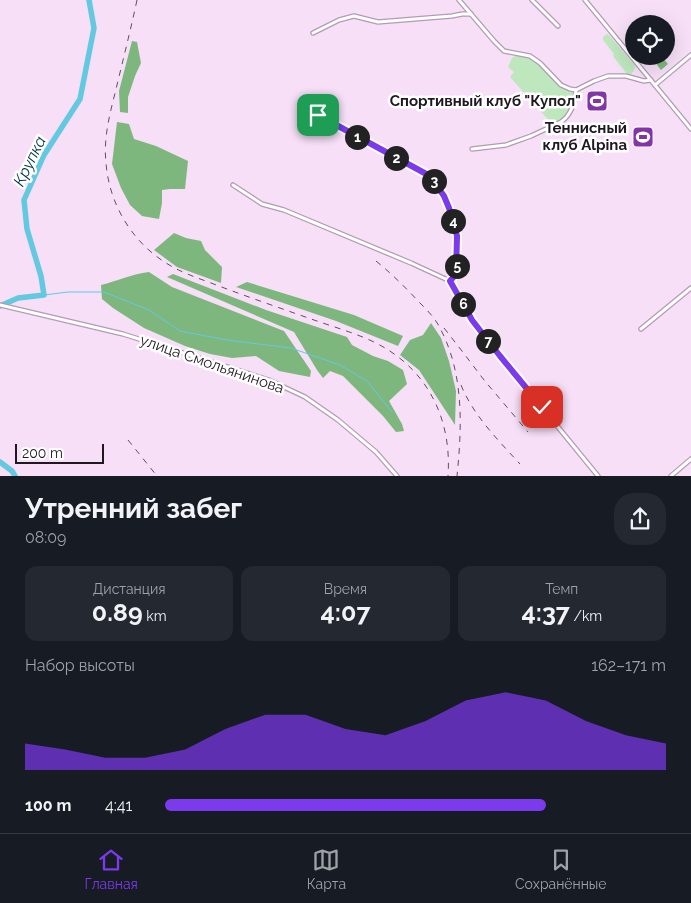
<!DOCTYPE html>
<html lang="ru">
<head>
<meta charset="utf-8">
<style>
  body { margin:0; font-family:Raleway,sans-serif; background:#242831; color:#f1f3f6; height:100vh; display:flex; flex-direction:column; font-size:19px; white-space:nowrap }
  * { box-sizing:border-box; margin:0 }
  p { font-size:16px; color:#9ea1a6 }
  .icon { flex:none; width:28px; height:28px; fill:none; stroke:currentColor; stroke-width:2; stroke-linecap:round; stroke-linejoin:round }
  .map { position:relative; height:476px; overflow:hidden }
  .drawer { display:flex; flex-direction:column; background:#171b24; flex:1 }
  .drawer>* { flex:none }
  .buttons { position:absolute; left:625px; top:15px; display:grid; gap:10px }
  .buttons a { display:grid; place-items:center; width:50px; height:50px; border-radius:50%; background:#171b24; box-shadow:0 5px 20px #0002; font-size:25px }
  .scale { position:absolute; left:15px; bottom:12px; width:89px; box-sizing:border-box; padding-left:5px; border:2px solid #201821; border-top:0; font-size:14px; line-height:18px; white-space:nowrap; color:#201821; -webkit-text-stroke:4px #fff; paint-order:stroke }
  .pin { position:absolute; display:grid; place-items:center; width:42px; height:42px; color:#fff; margin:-21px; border-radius:10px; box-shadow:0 2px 8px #0006 }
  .km { position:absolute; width:25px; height:25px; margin:-12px; border-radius:50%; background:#222; color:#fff; font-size:14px; line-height:25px; text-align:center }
  .round { display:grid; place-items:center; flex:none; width:52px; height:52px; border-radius:20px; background:#242831 }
  .head { display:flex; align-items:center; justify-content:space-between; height:85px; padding:0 25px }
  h1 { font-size:28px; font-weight:700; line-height:38px }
  .figures { display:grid; grid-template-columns:repeat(3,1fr); gap:8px; height:85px; padding:5px 25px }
  .figures div { display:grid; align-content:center; border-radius:12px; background:#242831; text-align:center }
  .figures b { font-size:25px; font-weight:700 }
  .figures small { font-size:14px; font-weight:400 }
  .figures p { font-size:14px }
  .chart { height:140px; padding:10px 25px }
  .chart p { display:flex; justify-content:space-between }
  .chart svg { width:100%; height:90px; margin-top:5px; fill:#7c3aed; opacity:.7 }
  ul { padding:0 25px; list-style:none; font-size:16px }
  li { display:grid; grid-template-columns:80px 60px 1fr; align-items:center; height:38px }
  li i { height:12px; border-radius:6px; background:#7c3aed }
  .dock { display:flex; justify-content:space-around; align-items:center; height:70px; border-top:1px solid #363941; background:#171b24; font-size:14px; color:#9ea1a6 }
  .dock a { display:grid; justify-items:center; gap:2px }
  .dock .active { color:#7c3aed }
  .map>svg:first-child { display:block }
  .green { fill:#bee7bd }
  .forest { fill:#7eb77e }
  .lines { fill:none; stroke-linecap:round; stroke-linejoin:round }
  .stream { stroke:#62c9e1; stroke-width:1 }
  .river { stroke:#62c9e1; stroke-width:5.5 }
  .minor-casing { stroke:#b19cb3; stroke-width:5.5 }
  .minor { stroke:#fff; stroke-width:3 }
  .rail { stroke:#5d515e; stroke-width:1; stroke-dasharray:6 6; stroke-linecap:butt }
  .route-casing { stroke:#fff; stroke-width:10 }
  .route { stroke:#7c3aed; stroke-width:6 }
  .labels { text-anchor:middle; stroke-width:5; stroke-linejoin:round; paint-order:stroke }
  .poi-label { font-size:15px; font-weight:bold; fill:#201821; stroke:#fff; text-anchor:end }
  .street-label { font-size:15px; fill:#201821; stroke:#fff }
  .water-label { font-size:16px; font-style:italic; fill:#01343e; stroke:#fff }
</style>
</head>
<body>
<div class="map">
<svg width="691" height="476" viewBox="0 0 691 476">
  <rect width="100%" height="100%" fill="#f6dff7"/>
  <!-- green -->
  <g class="green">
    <path d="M 607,34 L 608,34 L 635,66 L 634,71 L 630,75 L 627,74 L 613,56 L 614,54 L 603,40 L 603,37 Z"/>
    <path d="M 517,55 C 521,56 526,56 529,57 C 547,65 553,87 574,92 C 572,109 568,117 552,124 L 510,77 L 514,72 L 508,67 L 512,58 Z"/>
  </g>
  <!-- forest -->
  <g class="forest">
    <path d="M 132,41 L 137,42 L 141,63 L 135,76 L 128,97 L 128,113 L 120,112 L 119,91 Z"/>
    <path d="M 650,56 L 661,56 L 668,64 L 661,70 Z"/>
    <path d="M 117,122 L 129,124 L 134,139 L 156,146 L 188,161 L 185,189 L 170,189 L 162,190 L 162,203 L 159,219 L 142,216 L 130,205 L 121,188 L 112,164 Z"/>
    <path d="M 174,233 L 186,238 L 201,241 L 205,250 L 222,267 L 221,283 L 177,267 L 154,250 Z"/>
    <path d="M 149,272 L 172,287 L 284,331 L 311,371 L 310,377 L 279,371 L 256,356 L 232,358 L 210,354 L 185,346 L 144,328 L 113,308 L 102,299 L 101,285 C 117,281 132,274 149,272 Z"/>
    <path d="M 173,274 L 266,310 L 347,337 L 352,345 L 373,356 L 388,361 L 403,370 L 407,384 L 389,401 L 402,424 L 404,431 L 396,432 L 383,416 L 343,376 L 330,371 L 323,378 L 317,370 L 294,332 L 167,277 Z"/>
    <path d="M 247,282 L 354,315 L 403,336 L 398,346 L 336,321 L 236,287 Z"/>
    <path d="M 431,323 L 441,338 L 449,361 L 456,391 L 455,425 L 419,370 L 400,355 L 410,340 L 423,335 Z"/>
  </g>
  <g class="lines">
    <!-- stream -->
    <path class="stream" d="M 44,295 L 68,292 L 104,292 L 149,310 L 180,331 L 227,340 L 291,348 L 340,365 L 367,381 L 392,412"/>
    <!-- river -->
    <g class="river">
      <path d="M 0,306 L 18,298 L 44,295 L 41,276 L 27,229 L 24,200 L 44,155 L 80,99 L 94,28 L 89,0"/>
      <path d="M 0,462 L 12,471 L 15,476"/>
    </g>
    <!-- minor casing -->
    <g class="minor-casing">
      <g id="minor">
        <path d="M 459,0 L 494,41 L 504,51 L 530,56 L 540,63 L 561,85 L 570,89 L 576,90"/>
        <path d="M 532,0 L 558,26"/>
        <path d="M 585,0 L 691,129"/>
        <path d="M 313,33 L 339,20 L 354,16 L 378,22 L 452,16 L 462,14 L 471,14"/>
        <path d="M 655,85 L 691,55"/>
        <path d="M 576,90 L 594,81 L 608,76 L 626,76 L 644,81 L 651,80"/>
        <path d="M 319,115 L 430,176 L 443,195 L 449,208 L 453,224 L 457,236 L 457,274 L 450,281"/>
        <path d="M 472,149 L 506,145 L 531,136 L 561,122 C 571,115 575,102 576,90"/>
        <path d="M 233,185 L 262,204 L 284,210 L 411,263 L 450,281 L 472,320 L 500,356 L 598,476"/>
        <path d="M 0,305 L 123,334 L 269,380 L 305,397 L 338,420 L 376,452 L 397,476"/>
        <path d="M 641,329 L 691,288"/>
        <path d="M 671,476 L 691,459"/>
      </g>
    </g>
    <!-- minor -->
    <use href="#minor" class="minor"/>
    <!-- rail -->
    <g class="rail">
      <path d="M 137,0 C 131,28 124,56 117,85 C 111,110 103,136 106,163 C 109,203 131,241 166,263 C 180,272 195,277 211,283 C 245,296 280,308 314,320 C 334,327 355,333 374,342 C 427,368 452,418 448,476"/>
      <path d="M 376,261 C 392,274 406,288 420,303 C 428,311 436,319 441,330 C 464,375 462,427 457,476"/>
      <path d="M 444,328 L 462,351 L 484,380 L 528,432"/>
      <path d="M 461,385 C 473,415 498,440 520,464"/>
      <path d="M 128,440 L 157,476"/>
    </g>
  </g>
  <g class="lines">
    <!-- route casing -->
    <g class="route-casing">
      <path id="route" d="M 318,115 L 430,176 L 444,196 L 449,208 L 454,224 L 457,236 L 456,274 L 450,281 L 472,320 L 500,356 L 542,407"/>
    </g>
    <!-- route -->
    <use href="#route" class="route"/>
  </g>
  <!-- icons -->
  <defs>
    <g id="stadium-square" transform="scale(1.125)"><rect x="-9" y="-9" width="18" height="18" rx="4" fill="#8135a7" stroke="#fff"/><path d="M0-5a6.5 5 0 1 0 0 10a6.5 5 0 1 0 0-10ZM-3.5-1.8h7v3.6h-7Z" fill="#fff"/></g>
  </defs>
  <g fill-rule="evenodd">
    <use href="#stadium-square" x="597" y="101"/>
    <use href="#stadium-square" x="643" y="137"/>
  </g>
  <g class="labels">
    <!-- poi labels -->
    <g class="poi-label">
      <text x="581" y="106">Спортивный клуб "Купол"</text>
      <text x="627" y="133">Теннисный<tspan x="627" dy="17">клуб Alpina</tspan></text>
    </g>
    <!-- street labels -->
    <g class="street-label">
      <text transform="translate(212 364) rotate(19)" y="5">улица Смольянинова</text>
    </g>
    <!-- water labels -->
    <g class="water-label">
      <text transform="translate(29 161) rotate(-64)" y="6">Крупка</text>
    </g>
  </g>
</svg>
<div class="buttons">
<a><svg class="icon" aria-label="locate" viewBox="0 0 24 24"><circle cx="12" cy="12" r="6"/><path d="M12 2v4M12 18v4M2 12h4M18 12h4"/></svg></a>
</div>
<div class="scale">200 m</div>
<div class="pin" style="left:318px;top:115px;background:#1e9e55"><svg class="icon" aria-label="arrive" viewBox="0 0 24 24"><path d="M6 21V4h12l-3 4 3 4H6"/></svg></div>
<div class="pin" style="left:542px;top:407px;background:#d93025"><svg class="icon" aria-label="check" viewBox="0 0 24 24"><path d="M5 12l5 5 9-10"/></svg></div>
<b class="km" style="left:357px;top:137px">1</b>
<b class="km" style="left:396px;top:158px">2</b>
<b class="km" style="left:434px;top:181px">3</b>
<b class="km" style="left:453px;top:221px">4</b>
<b class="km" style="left:457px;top:266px">5</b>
<b class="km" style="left:463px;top:304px">6</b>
<b class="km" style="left:488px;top:341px">7</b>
</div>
<section class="drawer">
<div class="head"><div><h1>Утренний забег</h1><p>08:09</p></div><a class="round"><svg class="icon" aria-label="share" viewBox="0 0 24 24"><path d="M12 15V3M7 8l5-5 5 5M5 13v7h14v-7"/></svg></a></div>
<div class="figures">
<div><p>Дистанция</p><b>0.89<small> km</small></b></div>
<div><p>Время</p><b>4:07</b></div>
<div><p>Темп</p><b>4:37<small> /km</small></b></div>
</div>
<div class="chart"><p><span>Набор высоты</span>162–171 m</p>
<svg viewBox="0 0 160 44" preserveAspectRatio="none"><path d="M0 44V31L10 34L20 38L30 38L40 34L50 24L60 17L70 17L80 24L90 27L100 20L110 10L120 6L130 10L140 20L150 27L160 31V44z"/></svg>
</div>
<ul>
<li><b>100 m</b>4:41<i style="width:76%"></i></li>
</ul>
</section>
<nav class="dock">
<a class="active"><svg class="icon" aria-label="home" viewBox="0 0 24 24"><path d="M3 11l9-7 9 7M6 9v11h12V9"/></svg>Главная</a>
<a><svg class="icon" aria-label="map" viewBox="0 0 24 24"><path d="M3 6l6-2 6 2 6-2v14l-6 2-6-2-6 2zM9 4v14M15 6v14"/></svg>Карта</a>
<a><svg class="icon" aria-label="saved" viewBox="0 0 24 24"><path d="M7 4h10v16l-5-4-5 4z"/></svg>Сохранённые</a>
</nav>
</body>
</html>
